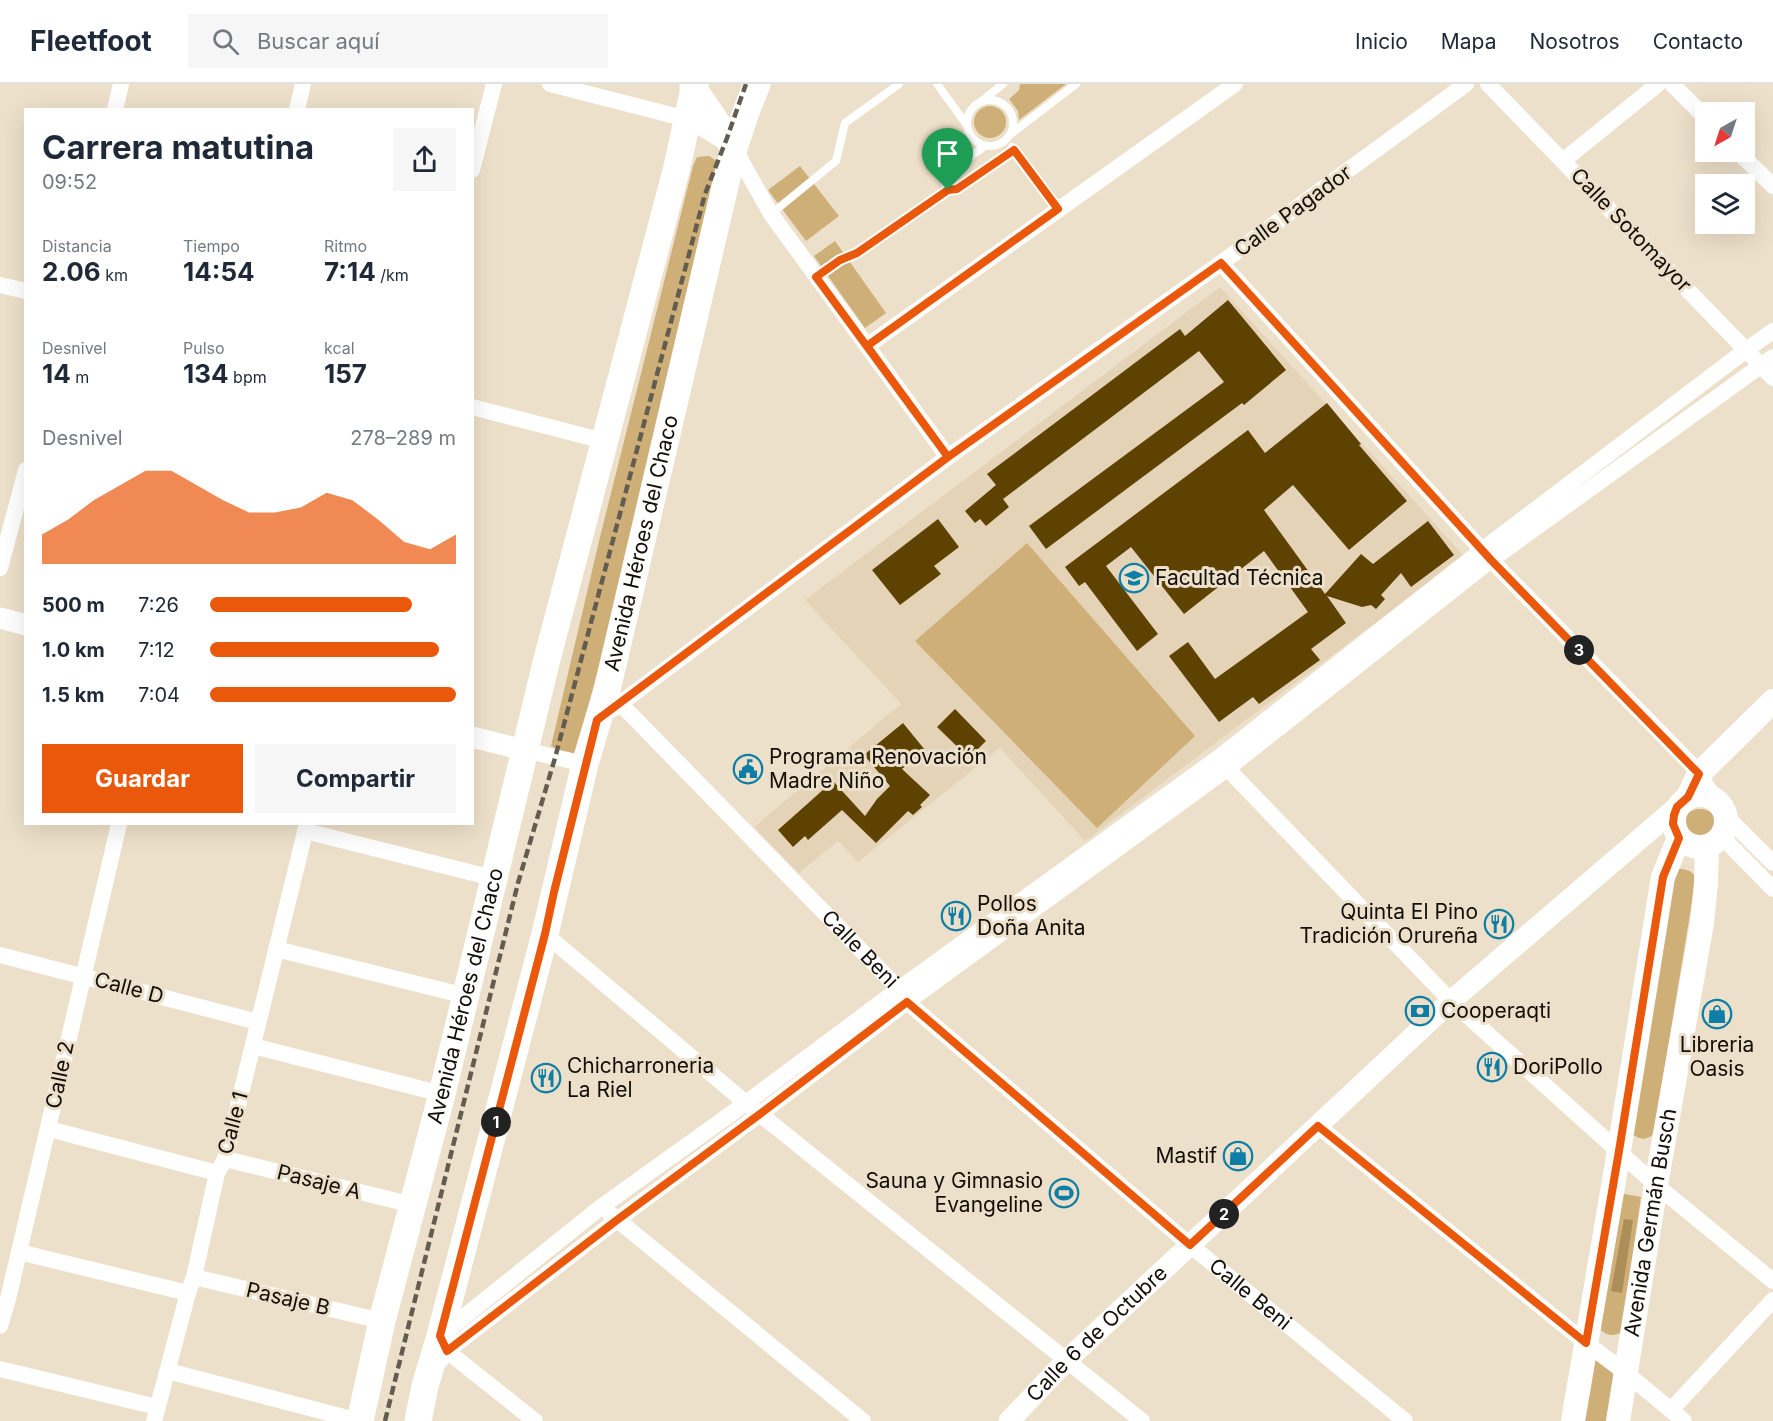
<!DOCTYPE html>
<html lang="es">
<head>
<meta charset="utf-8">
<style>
  body { margin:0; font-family:Inter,sans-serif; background:#f6f6f7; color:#1f2937; height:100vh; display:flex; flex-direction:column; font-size:22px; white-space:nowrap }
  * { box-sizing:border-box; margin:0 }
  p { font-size:20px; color:#747a83 }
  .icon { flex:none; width:33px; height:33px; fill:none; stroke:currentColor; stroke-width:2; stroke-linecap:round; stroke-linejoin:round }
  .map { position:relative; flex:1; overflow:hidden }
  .drawer { position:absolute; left:24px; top:24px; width:450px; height:717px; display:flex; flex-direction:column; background:#fff; border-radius:0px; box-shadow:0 6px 24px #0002 }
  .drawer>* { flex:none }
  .needle { width:39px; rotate:219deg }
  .controls { position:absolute; left:1695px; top:18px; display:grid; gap:12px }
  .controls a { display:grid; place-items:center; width:60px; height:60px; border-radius:0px; background:#fff; box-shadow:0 6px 24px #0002; font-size:30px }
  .pin { position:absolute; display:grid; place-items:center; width:51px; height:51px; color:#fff; margin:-62px -26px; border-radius:50% 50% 50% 0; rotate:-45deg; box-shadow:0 0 6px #0007 }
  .pin .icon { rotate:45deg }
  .km { position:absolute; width:30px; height:30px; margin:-15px; border-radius:50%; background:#222; color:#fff; font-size:16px; line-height:30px; text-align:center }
  .round { display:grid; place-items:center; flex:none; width:63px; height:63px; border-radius:0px; background:#f6f6f7 }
  .head { display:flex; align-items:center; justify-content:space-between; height:102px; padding:0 18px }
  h1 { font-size:33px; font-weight:700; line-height:45px }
  .stats { display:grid; grid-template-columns:repeat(3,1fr); gap:9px; height:102px; padding:6px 18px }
  .stats div { display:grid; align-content:center }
  .stats b { font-size:26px; font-weight:700 }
  .stats small { font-size:16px; font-weight:400 }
  .stats p { font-size:16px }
  .chart { height:168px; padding:12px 18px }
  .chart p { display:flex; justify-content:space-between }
  .chart svg { width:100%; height:108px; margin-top:6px; fill:#ea580c; opacity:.7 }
  .button { display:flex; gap:12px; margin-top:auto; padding:12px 18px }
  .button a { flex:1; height:69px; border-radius:0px; background:#ea580c; color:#fff; font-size:24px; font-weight:700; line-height:69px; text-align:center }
  .button a+a { background:#f6f6f7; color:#1f2937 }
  ul { padding:0 18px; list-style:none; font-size:20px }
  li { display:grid; grid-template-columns:96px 72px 1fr; align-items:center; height:45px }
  li i { height:15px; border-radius:8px; background:#ea580c }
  header { display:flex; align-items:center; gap:36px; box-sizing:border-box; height:84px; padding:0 30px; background:#fff; border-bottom:2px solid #e0e1e3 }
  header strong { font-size:28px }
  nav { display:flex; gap:33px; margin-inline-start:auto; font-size:21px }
  .search { width:420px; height:54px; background:#f6f6f7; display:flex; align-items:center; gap:15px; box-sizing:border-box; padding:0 21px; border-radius:0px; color:#747a83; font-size:22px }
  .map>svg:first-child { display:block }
  .built { fill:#e4d3b7 }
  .green { fill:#cfaf78 }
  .water { fill:#ae8e58 }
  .building { fill:#5e4202 }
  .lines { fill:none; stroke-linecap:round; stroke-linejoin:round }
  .path { stroke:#a19787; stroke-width:3; stroke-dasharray:4.5 4.5; stroke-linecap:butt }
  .service { stroke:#fff; stroke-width:8 }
  .minor { stroke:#fff; stroke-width:16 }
  .tertiary { stroke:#fff; stroke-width:21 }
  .secondary { stroke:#fff; stroke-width:24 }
  .primary { stroke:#fff; stroke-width:27 }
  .rail { stroke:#635c50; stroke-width:4.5; stroke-dasharray:9 4.5; stroke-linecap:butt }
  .route-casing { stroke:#fff; stroke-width:12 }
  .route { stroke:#ea580c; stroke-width:8 }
  .labels { text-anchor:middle; stroke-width:6; stroke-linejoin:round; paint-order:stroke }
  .street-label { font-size:21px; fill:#130f08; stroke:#ede0ca }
  .poi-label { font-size:21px; fill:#130f08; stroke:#ede0ca; text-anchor:start }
</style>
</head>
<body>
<header>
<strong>Fleetfoot</strong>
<div class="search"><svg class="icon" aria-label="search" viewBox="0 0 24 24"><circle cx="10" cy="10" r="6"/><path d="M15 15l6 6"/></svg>Buscar aquí</div>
<nav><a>Inicio</a><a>Mapa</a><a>Nosotros</a><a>Contacto</a></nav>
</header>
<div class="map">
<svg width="1773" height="1337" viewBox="0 0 1773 1337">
  <rect width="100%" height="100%" fill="#ede0ca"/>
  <!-- built -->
  <path class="built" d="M 1220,203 L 1464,472 L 1085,757 L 1000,664 L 858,778 L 838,757 L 799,789 L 754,743 L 901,620 L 805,516 Z"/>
  <!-- green -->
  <g class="green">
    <path d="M 1020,0 L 1066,0 L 1019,36 L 1018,27 L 1009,15 L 1019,6 Z"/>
    <circle cx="990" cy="38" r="16"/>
    <path d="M 709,72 L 723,81 L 726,93 L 576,671 L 567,671 L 551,662 L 600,453 L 693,82 L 697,73 Z"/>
    <path d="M 800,82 L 839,132 L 806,157 L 768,106 Z"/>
    <path d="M 835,157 L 886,229 L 865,244 L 814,172 Z"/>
    <path d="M 1027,459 L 1195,652 L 1097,744 L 915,557 Z"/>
    <circle cx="1700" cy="743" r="18"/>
    <path d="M 1679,785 C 1687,785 1691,787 1696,793 L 1654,1050 C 1646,1056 1642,1056 1633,1051 L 1673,789 Z"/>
    <path d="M 1619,1109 L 1641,1113 L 1622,1248 C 1612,1253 1607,1252 1598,1244 Z"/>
    <path d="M 1594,1272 L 1617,1290 L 1610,1337 L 1582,1337 Z"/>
  </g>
  <!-- water -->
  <path class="water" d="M 1624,1135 L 1633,1136 L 1622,1209 L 1611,1207 Z"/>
  <!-- building -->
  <g class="building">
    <path d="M 1228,216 L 1286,286 L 1244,321 L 1242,319 L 1046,465 L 1029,442 L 1224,298 L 1199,267 L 1003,415 L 1009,423 L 986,442 L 980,435 L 975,439 L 965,427 L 996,401 L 987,390 L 1180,245 L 1185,252 Z"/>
    <path d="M 1327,319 L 1361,360 L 1359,361 L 1407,417 L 1349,466 L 1293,401 L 1264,426 L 1325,510 L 1361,470 L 1373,480 L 1428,437 L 1454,471 L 1411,503 L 1401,489 L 1381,511 L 1385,515 L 1376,525 L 1371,521 L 1362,523 L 1327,512 L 1346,539 L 1311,565 L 1320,576 L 1259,620 L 1253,613 L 1219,638 L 1169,572 L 1188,558 L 1215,595 L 1308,528 L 1264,467 L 1184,530 L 1131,463 L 1106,482 L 1158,550 L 1137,567 L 1085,498 L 1079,502 L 1065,483 L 1248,346 L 1265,369 Z"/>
    <path d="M 938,435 L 959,463 L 934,482 L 941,490 L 900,521 L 872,486 Z"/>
    <path d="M 955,625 L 986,657 L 969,674 L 937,643 Z"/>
    <path d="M 903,639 L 925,666 L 902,685 L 930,711 L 920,721 L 922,723 L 913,731 L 908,727 L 876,759 L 842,726 L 808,756 L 805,752 L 793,763 L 778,746 L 833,697 L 865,732 L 877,715 L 890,702 L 864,671 Z"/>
  </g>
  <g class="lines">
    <!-- path -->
    <path class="path" d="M 830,183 L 840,175 L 857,169 L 939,112"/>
    <!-- service -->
    <g class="service">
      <path d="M 937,0 L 966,40"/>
      <circle cx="990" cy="39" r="23"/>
      <path d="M 983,16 L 1003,0"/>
      <path d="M 1012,49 L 1076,0"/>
      <path d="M 985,62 L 949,88 L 944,96 L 948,106 L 957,106 L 1014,66"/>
      <path d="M 1012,63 L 1058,125"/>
      <path d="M 771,130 L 836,77 L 845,39 L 899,0"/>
    </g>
    <!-- minor -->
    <g class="minor">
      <path d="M 550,0 L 687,35 L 734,64 L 771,130 L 948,373"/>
      <path d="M 1488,0 L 1773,294"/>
      <path d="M 1672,0 L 1706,34"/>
      <path d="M 115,26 L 121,0"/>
      <path d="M 297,26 L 303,0"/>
      <path d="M 1738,68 L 1773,102"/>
      <path d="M 1564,76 L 1658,0"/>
      <path d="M 472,86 L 494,0"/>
      <path d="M 1221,179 L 1491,476 L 1690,679 L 1699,690 L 1714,714"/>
      <path d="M 0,201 L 26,207"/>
      <path d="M 867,262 L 1235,0"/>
      <path d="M 472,323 L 604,357"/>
      <path d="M 0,484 L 26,386"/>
      <path id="s1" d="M 607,606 L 899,905 L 907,918 L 1190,1161 L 1405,1337"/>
      <path d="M 613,625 L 948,373 L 1221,179 L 1466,0"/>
      <path d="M 524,666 L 585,680"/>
      <path d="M 1220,677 L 1451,917 L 1656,1101 L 1773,1197"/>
      <path d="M 1727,733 L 1773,779"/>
      <path d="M 305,747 L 493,794"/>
      <path d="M 1722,753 L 1773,805"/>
      <path d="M 545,850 L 746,1019 L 1142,1337"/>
      <path d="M 276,865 L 466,912"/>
      <path d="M 0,871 L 258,938"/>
      <path d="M 253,962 L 442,1010"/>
      <path d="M 1318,1042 L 1586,1259 L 1626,1289 L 1684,1337"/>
      <path d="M 49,1045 L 217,1089"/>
      <path d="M 225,1075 L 413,1121"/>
      <path d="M 609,1129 L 863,1337"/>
      <path d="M 19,1168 L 188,1209"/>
      <path d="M 194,1193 L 382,1237"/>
      <path d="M 0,1242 L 8,1215 L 119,740"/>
      <path d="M 441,1276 L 447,1267 L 617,1136 L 760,1030 L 907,918 L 1227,685 L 1491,476 L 1773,273"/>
      <path d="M 0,1285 L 157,1323"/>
      <path d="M 168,1287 L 359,1337"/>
      <path d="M 1671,1326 L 1773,1216"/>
      <path d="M 154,1337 L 188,1209 L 194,1193 L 217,1089 L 225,1075 L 307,740"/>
      <path d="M 535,1337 L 447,1267 L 440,1252 L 601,1123 L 746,1019 L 899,905 L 1218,674 L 1482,466 L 1746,266 L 1773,247"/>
    </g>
    <!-- tertiary -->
    <g class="tertiary">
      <path d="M 0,534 L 26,541"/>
      <path d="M 472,653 L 524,666"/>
      <path id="s2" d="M 1009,1337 L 1067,1276 L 1451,917 L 1677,723"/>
    </g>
    <!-- secondary -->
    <g class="secondary">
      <circle cx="1700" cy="737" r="26"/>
      <path d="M 1688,713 L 1699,690 L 1773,617"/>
      <path d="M 1573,1337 L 1619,1067 L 1663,793 L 1679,754"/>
      <path id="s3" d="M 1618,1337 L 1656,1101 L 1702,839 L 1706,799 L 1707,763"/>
    </g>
    <!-- primary -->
    <g class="primary">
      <path d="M 693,4 L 734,64"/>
      <path id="s4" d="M 360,1337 L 382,1237 L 442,1010 L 546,579 L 677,83 L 695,0"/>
      <path id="s5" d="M 418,1337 L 425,1302 L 440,1252 L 545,850 L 585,680 L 607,606 L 734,64 L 746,28 L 757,0"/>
    </g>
    <!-- rail -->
    <path class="rail" d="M 385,1337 L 518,799 L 555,674 L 705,110 L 727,54 L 746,0"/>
  </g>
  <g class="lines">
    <!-- route casing -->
    <g class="route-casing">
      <path id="route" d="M 948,106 L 857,169 L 840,176 L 816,193 L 948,373 L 597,636 L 554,808 L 545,850 L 440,1252 L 447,1267 L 617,1136 L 760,1030 L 907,918 L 1190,1161 L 1318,1042 L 1586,1259 L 1619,1067 L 1663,793 L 1679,754 L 1673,740 L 1674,731 L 1677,723 L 1688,713 L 1699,690 L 1491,476 L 1221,179 L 948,373 L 867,262 L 1058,125 L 1014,66 L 957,105 L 948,106"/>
    </g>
    <!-- route -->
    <use href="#route" class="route"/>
  </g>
  <!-- icons -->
  <defs>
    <g id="university-ring" transform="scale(1.5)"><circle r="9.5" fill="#ede0ca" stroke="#0e7ea6" stroke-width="1.5"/><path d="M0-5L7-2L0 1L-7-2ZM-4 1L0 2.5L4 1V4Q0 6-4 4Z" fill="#0e7ea6"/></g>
    <g id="civic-ring" transform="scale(1.5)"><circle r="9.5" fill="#ede0ca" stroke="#0e7ea6" stroke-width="1.5"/><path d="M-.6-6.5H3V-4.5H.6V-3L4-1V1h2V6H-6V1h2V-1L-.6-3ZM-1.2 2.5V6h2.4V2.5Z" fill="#0e7ea6"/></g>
    <g id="restaurant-ring" transform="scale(1.5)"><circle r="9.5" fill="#ede0ca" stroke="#0e7ea6" stroke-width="1.5"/><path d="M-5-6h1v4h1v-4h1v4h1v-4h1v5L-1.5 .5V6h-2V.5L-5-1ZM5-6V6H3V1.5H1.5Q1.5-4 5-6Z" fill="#0e7ea6"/></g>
    <g id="bank-ring" transform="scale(1.5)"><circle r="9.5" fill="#ede0ca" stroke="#0e7ea6" stroke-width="1.5"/><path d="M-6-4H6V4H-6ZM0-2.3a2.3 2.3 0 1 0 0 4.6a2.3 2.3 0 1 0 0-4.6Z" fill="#0e7ea6"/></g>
    <g id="shop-ring" transform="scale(1.5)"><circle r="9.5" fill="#ede0ca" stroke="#0e7ea6" stroke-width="1.5"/><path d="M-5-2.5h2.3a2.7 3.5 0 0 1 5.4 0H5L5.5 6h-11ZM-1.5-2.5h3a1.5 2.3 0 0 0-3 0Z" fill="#0e7ea6"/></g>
    <g id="stadium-ring" transform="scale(1.5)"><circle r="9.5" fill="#ede0ca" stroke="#0e7ea6" stroke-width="1.5"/><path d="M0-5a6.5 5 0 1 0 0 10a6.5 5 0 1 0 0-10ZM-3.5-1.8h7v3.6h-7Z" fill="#0e7ea6"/></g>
  </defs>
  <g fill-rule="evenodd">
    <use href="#university-ring" x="1134" y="494"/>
    <use href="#civic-ring" x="748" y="685"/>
    <use href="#restaurant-ring" x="956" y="832"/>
    <use href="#restaurant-ring" x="1499" y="840"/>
    <use href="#bank-ring" x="1420" y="927"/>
    <use href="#shop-ring" x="1717" y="930"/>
    <use href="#restaurant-ring" x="1492" y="983"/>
    <use href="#restaurant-ring" x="546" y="994"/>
    <use href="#shop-ring" x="1238" y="1072"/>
    <use href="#stadium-ring" x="1064" y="1109"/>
  </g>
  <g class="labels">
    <!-- street labels -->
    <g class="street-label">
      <text transform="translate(1293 127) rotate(-36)" y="7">Calle Pagador</text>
      <text transform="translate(1631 146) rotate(46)" y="7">Calle Sotomayor</text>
      <text dy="7" stroke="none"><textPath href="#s5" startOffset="906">Avenida Héroes del Chaco</textPath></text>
      <text dy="7" stroke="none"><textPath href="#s1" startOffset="362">Calle Beni</textPath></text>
      <text transform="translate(129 904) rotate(15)" y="7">Calle D</text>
      <text dy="7" stroke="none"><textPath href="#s4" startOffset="438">Avenida Héroes del Chaco</textPath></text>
      <text transform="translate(60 991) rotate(-78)" y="7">Calle 2</text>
      <text transform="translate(233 1039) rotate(-75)" y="7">Calle 1</text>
      <text transform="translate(319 1098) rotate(14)" y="7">Pasaje A</text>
      <text dy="7" stroke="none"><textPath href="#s3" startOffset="201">Avenida Germán Busch</textPath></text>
      <text dy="7" stroke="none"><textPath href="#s1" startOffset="884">Calle Beni</textPath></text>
      <text transform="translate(288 1215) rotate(13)" y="7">Pasaje B</text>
      <text dy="7" stroke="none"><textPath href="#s2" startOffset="124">Calle 6 de Octubre</textPath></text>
    </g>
    <!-- poi labels -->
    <g class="poi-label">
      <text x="1155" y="501">Facultad Técnica</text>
      <text x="769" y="680">Programa Renovación<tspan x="769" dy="24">Madre Niño</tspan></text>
      <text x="977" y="827">Pollos<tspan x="977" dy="24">Doña Anita</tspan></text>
      <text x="1478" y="835" text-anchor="end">Quinta El Pino<tspan x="1478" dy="24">Tradición Orureña</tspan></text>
      <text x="1441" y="934">Cooperaqti</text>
      <text x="1717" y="968" text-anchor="middle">Libreria<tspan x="1717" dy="24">Oasis</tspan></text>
      <text x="567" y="989">Chicharroneria<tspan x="567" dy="24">La Riel</tspan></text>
      <text x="1513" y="990">DoriPollo</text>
      <text x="1217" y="1079" text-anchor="end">Mastif</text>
      <text x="1043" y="1104" text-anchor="end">Sauna y Gimnasio<tspan x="1043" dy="24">Evangeline</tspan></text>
    </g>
  </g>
</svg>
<div class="controls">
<a><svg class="needle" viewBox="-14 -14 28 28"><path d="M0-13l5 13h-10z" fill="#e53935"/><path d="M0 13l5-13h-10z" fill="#747a83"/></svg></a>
<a><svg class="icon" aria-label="layers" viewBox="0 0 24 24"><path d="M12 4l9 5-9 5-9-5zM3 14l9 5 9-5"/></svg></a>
</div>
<div class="pin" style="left:948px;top:106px;background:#1e9e55"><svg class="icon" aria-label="arrive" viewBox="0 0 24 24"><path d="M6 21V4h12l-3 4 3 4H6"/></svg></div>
<b class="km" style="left:496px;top:1038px">1</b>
<b class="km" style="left:1224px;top:1130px">2</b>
<b class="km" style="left:1579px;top:566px">3</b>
<section class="drawer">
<div class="head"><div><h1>Carrera matutina</h1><p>09:52</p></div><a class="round"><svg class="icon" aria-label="share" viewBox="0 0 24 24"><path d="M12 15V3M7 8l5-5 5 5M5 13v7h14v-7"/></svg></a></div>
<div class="stats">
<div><p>Distancia</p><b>2.06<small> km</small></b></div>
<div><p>Tiempo</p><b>14:54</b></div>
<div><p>Ritmo</p><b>7:14<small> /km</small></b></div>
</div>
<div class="stats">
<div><p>Desnivel</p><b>14<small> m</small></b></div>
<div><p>Pulso</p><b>134<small> bpm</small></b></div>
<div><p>kcal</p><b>157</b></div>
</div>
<div class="chart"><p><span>Desnivel</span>278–289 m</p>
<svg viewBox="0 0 160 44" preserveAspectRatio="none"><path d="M0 44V32L10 26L20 18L30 12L40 6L50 6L60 12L70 18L80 23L90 23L100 21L110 15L120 18L130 26L140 35L150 38L160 32V44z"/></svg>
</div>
<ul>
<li><b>500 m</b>7:26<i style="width:82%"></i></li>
<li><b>1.0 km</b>7:12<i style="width:93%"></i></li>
<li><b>1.5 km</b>7:04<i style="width:100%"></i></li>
</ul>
<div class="button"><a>Guardar</a><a>Compartir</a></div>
</section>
</div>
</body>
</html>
